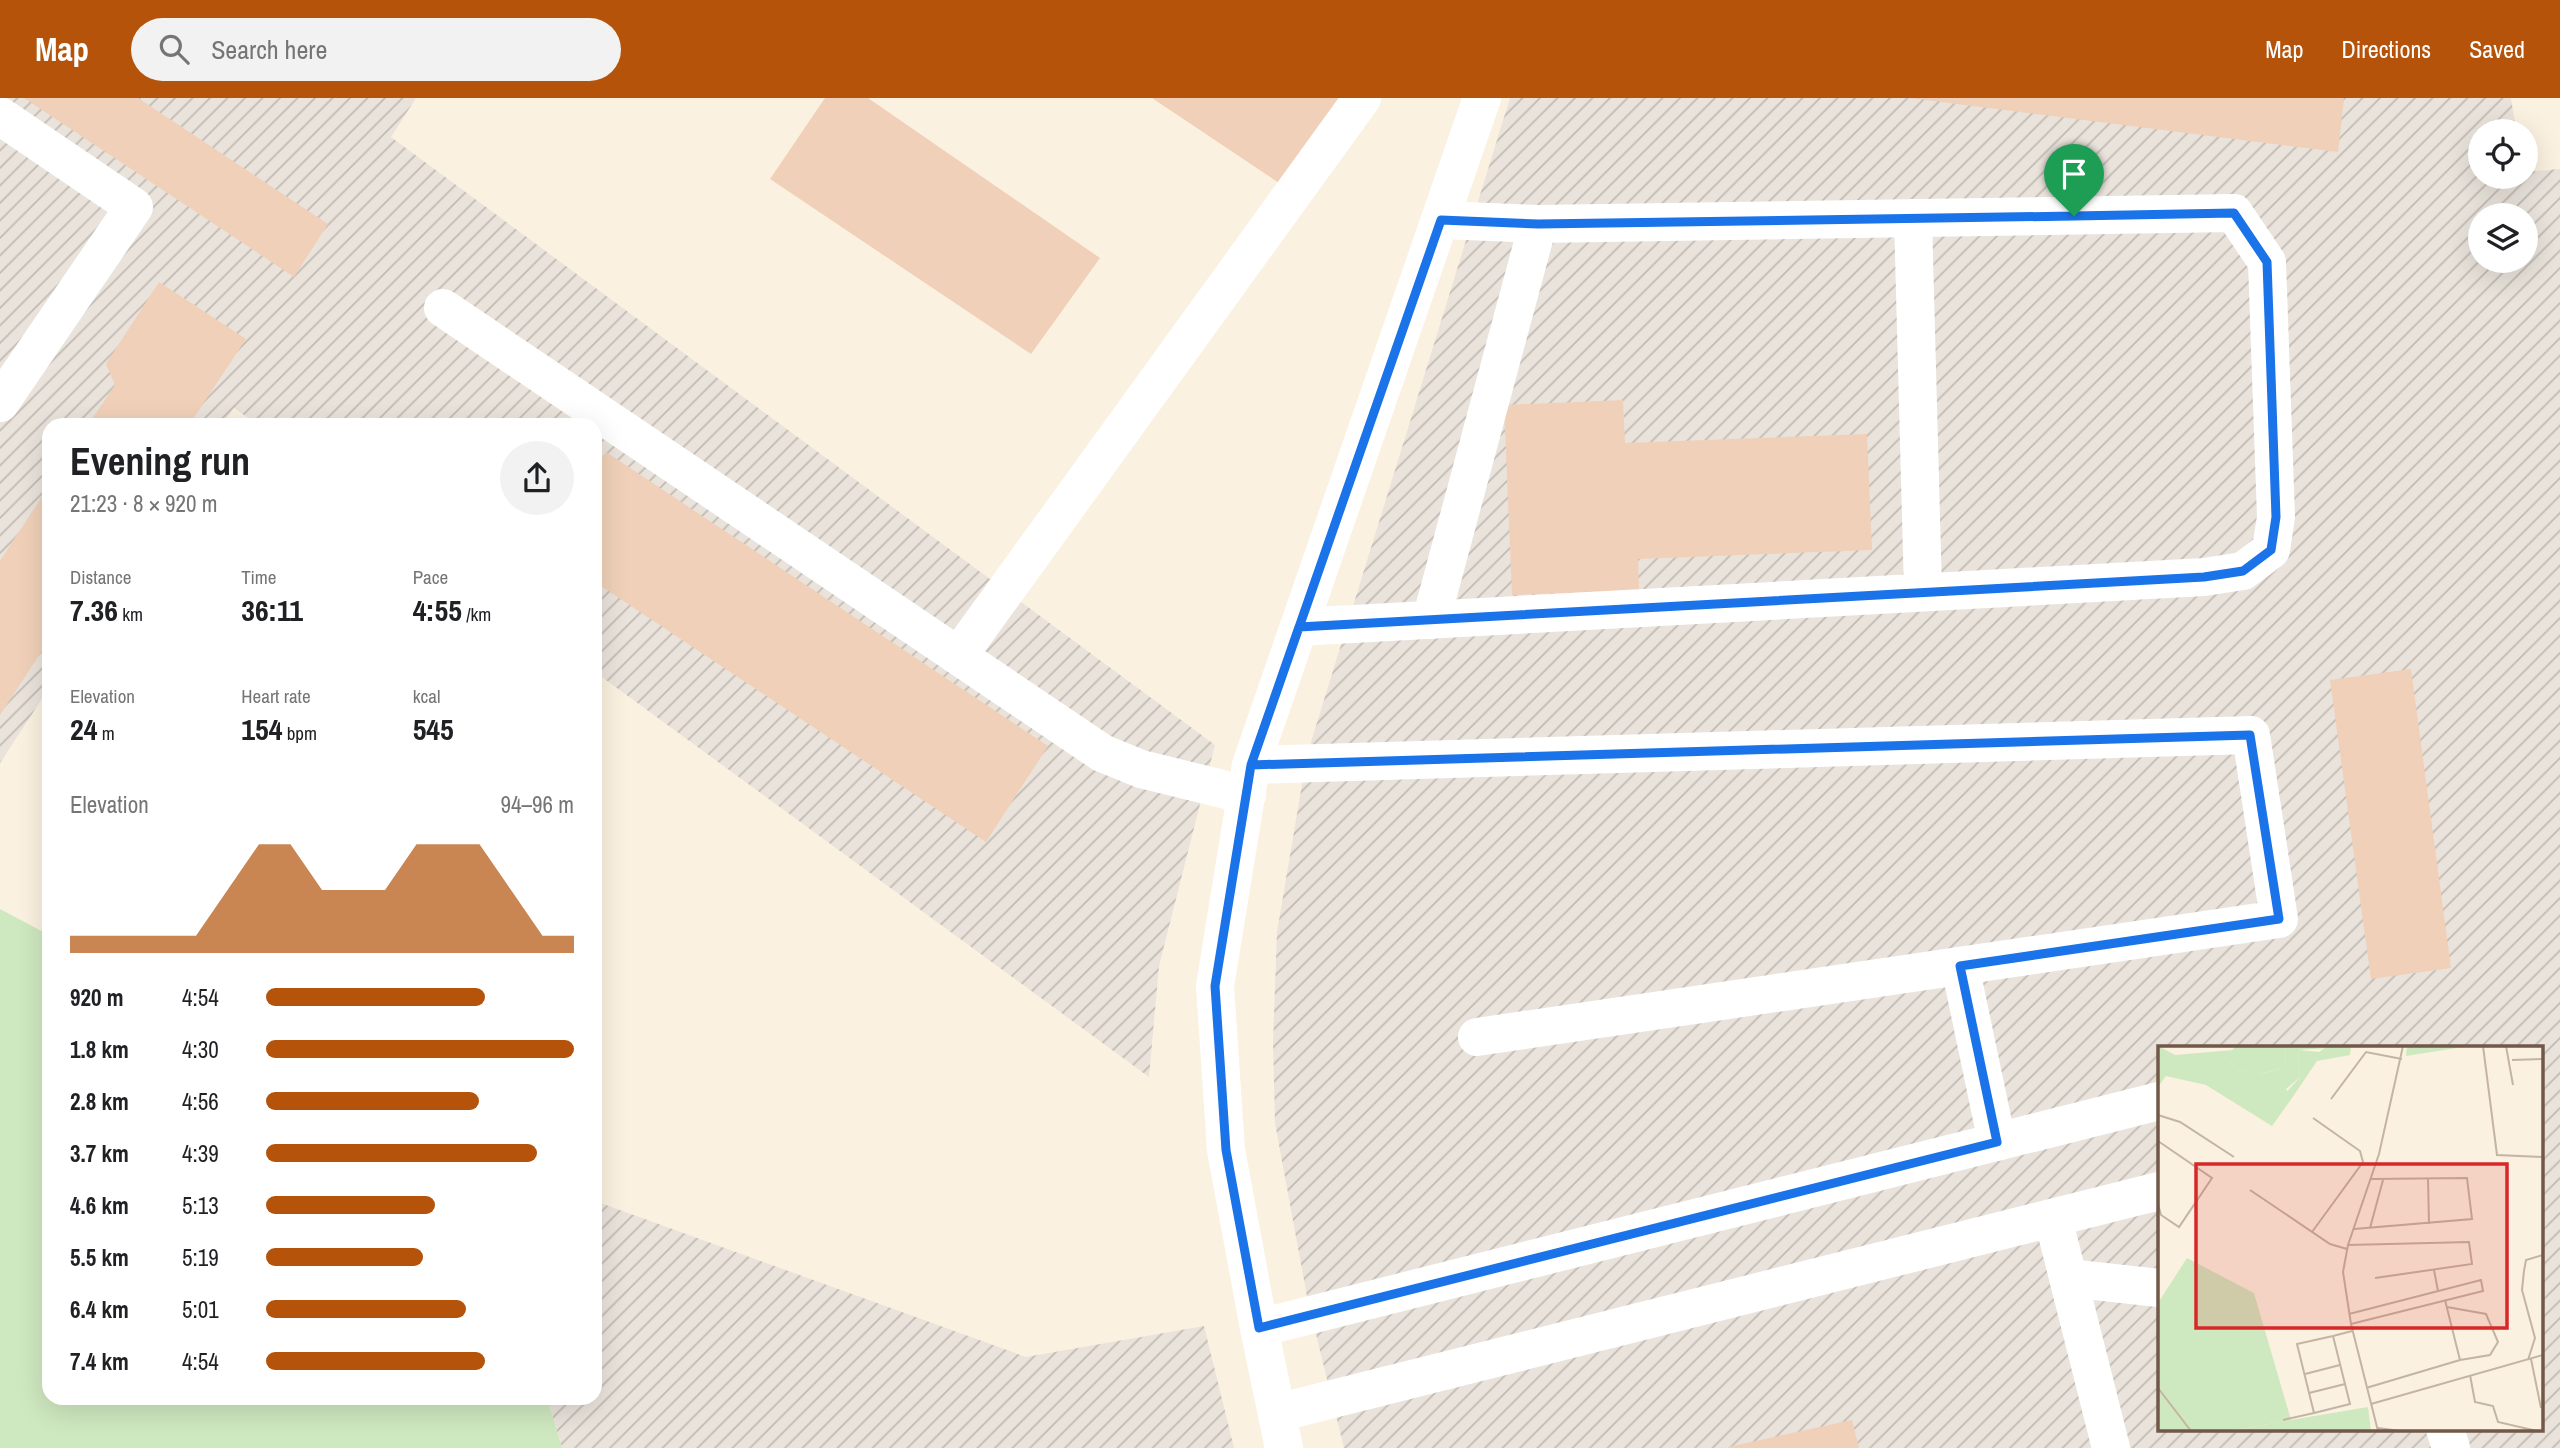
<!DOCTYPE html>
<html lang="en">
<head>
<meta charset="utf-8">
<style>
  body { margin:0; font-family:"Archivo Narrow",sans-serif; background:#f2f2f2; color:#202124; height:100vh; display:flex; flex-direction:column; font-size:26px; white-space:nowrap }
  * { box-sizing:border-box; margin:0 }
  p { font-size:23px; color:#757577 }
  .icon { flex:none; width:38px; height:38px; fill:none; stroke:currentColor; stroke-width:2; stroke-linecap:round; stroke-linejoin:round }
  .map { position:relative; flex:1; overflow:hidden }
  .drawer { position:absolute; left:42px; top:320px; width:560px; height:987px; display:flex; flex-direction:column; background:#fff; border-radius:21px; box-shadow:0 7px 28px #0002 }
  .drawer>* { flex:none }
  .tools { position:absolute; left:2468px; top:21px; display:grid; gap:14px }
  .tools a { display:grid; place-items:center; width:70px; height:70px; border-radius:50%; background:#fff; box-shadow:0 7px 28px #0002; font-size:35px }
  .pin { position:absolute; display:grid; place-items:center; width:60px; height:60px; color:#fff; margin:-72px -30px; border-radius:50% 50% 50% 0; rotate:-45deg; box-shadow:0 0 7px #0007 }
  .pin .icon { rotate:45deg }
  .round { display:grid; place-items:center; flex:none; width:74px; height:74px; border-radius:37px; background:#f2f2f2 }
  .summary { display:flex; align-items:center; justify-content:space-between; height:119px; padding:0 28px }
  h1 { font-size:38px; font-weight:700; line-height:52px }
  .stats { display:grid; grid-template-columns:repeat(3,1fr); gap:10px; height:119px; padding:7px 28px }
  .stats div { display:grid; align-content:center }
  .stats b { font-size:30px; font-weight:700 }
  .stats small { font-size:19px; font-weight:400 }
  .stats p { font-size:19px }
  .chart { height:196px; padding:14px 28px }
  .chart p { display:flex; justify-content:space-between }
  .chart svg { width:100%; height:126px; margin-top:7px; fill:#b45309; opacity:.7 }
  ul { padding:0 28px; list-style:none; font-size:23px }
  li { display:grid; grid-template-columns:112px 84px 1fr; align-items:center; height:52px }
  li i { height:18px; border-radius:9px; background:#b45309 }
  header { display:flex; align-items:center; gap:42px; box-sizing:border-box; height:98px; padding:0 35px; background:#b45309; color:#fff }
  header strong { font-size:33px }
  nav { display:flex; gap:38px; margin-inline-start:auto; font-size:24px }
  .search { width:490px; height:63px; background:#f2f2f2; display:flex; align-items:center; gap:18px; box-sizing:border-box; padding:0 24px; border-radius:38px; color:#757577; font-size:26px }
  .map>svg:first-child { display:block }
  .industrial { fill:url(#industrial-furrows); fill-rule:evenodd }
  .grass { fill:#cee8bf }
  .building { fill:#f0d0b8 }
  .lines { fill:none; stroke-linecap:round; stroke-linejoin:round }
  .minor { stroke:#fff; stroke-width:38 }
  .route-casing { stroke:#fff; stroke-width:14 }
  .route { stroke:#1a73e8; stroke-width:9 }
  .inset-road { fill:none; stroke:#c4b4a3; stroke-width:2 }
  .view { fill:#d62828; fill-opacity:0.15; stroke:#d62828; stroke-width:3.5 }
  .inset-edge { fill:none; stroke:#715848; stroke-width:3.5 }
</style>
</head>
<body>
<header>
<strong>Map</strong>
<div class="search"><svg class="icon" aria-label="search" viewBox="0 0 24 24"><circle cx="10" cy="10" r="6"/><path d="M15 15l6 6"/></svg>Search here</div>
<nav><a>Map</a><a>Directions</a><a>Saved</a></nav>
</header>
<div class="map">
<svg width="2560" height="1350" viewBox="0 0 2560 1350">
  <defs>
    <pattern id="industrial-furrows" width="10" height="10" patternUnits="userSpaceOnUse" patternTransform="scale(1.75)"><rect width="10" height="10" fill="#e9e3db"/><path d="M-1 1l2-2M0 10L10 0M9 11l2-2" fill="none" stroke="#c1bbb4"/></pattern>
  </defs>
  <rect width="100%" height="100%" fill="#fbf1e0"/>
  <!-- industrial -->
  <g class="industrial">
    <path d="M 0,0 L 416,0 L 391,39 L 1215,647 L 1159,868 L 1149,979 L 595,574 L 595,327 L 258,327 L 234,310 L 222,327 L 49,327 L 49,590 L 0,665 Z"/>
    <path d="M 1510,0 L 2511,0 L 2516,33 L 2480,33 L 2480,79 L 2525,79 L 2525,74 L 2560,71 L 2560,1350 L 1344,1350 L 1308,1204 L 1275,1025 L 1273,944 L 1277,834 L 1307,657 ZM 2480,117 L 2525,117 L 2525,163 L 2480,163 ZM 2159,949 L 2541,949 L 2541,1331 L 2159,1331 Z"/>
    <path d="M 595,1103 L 1026,1259 L 1204,1228 L 1234,1350 L 562,1350 L 547,1300 L 595,1300 Z"/>
  </g>
  <!-- grass -->
  <path class="grass" d="M 0,811 L 49,837 L 49,1300 L 547,1300 L 562,1350 L 0,1350 Z"/>
  <!-- building -->
  <g class="building">
    <path d="M 24,0 L 138,0 L 328,126 L 294,179 Z"/>
    <path d="M 825,0 L 868,0 L 1100,160 L 1031,256 L 770,81 Z"/>
    <path d="M 1152,0 L 1339,0 L 1279,85 Z"/>
    <path d="M 1910,0 L 2344,0 L 2338,54 Z"/>
    <path d="M 159,184 L 246,241 L 189,327 L 88,327 L 115,287 L 106,266 Z"/>
    <path d="M 1623,302 L 1625,345 L 1867,336 L 1872,452 L 1638,461 L 1639,492 L 1512,497 L 1504,307 Z"/>
    <path d="M 606,354 L 1048,648 L 986,744 L 595,484 L 595,371 Z"/>
    <path d="M 49,388 L 49,542 L 0,617 L 0,463 Z"/>
    <path d="M 2411,571 L 2451,870 L 2371,881 L 2330,582 Z"/>
    <path d="M 1852,1322 L 1859,1350 L 1728,1350 L 1728,1349 Z"/>
  </g>
  <g class="lines">
    <!-- minor -->
    <g class="minor">
      <path d="M 0,18 L 134,109 L 0,305"/>
      <path d="M 1913,120 L 1923,494"/>
      <path d="M 443,210 L 1102,655 L 1141,671 L 1247,697"/>
      <path d="M 1431,522 L 1538,126"/>
      <path d="M 1299,529 L 2204,479 L 2243,473 L 2271,452 L 2276,419 L 2267,164 L 2234,115 L 1538,126 L 1442,122"/>
      <path d="M 959,557 L 1362,0"/>
      <path d="M 1251,667 L 2251,637 L 2279,821 L 1477,939"/>
      <path d="M 1960,868 L 1997,1044"/>
      <path d="M 2053,1120 L 2111,1350"/>
      <path d="M 2068,1180 L 2159,1190"/>
      <path d="M 1259,1230 L 2159,1003"/>
      <path d="M 1277,1315 L 2159,1093"/>
      <path d="M 2445,1331 L 2451,1350"/>
      <path d="M 1284,1350 L 1259,1230 L 1226,1052 L 1215,888 L 1251,667 L 1482,0"/>
    </g>
  </g>
  <g class="lines">
    <!-- route casing -->
    <g class="route-casing">
      <path id="route" d="M 2074,118 L 1538,126 L 1441,122 L 1251,667 L 1215,888 L 1226,1052 L 1259,1230 L 1997,1044 L 1960,868 L 2279,821 L 2250,637 L 1251,667 L 1299,529 L 2204,479 L 2243,473 L 2271,452 L 2276,419 L 2267,164 L 2234,115 L 2074,118"/>
    </g>
    <!-- route -->
    <use href="#route" class="route"/>
  </g>
  <!-- overview -->
  <g transform="translate(2158 948)">
    <rect width="385" height="385" fill="#fbf1e0"/>
    <path d="M 0,0 L 17,9 L 75,4 L 68,11 L 79,23 L 105,28 L 126,21 L 127,0 L 170,2 L 140,4 L 142,31 L 128,43 L 134,52 L 114,80 L 48,39 L 8,30 L 0,41 ZM 249,0 L 311,0 L 248,10 ZM 29,212 L 96,247 L 133,374 L 72,385 L 37,385 L 0,339 L 0,257 Z" fill="#cee8bf"/>
    <path d="M 78,0 L 127,0 L 126,21 L 104,28 L 79,23 L 68,11 ZM 170,0 L 193,0 L 192,9 L 159,15 L 134,52 L 127,48 L 142,31 L 140,4 L 161,6 Z" fill="#cee8bf"/>
    <path d="M 0,339 L 19,362 L 37,385 L 0,385 ZM 210,361 L 213,385 L 72,385 L 133,374 Z" fill="#cee8bf"/>
    <path class="inset-road" d="M 11,0 L 67,0M 325,0 L 339,109 L 385,111M 348,0 L 355,39M 354,14 L 385,13M 173,53 L 208,6 L 244,13M 0,69 L 22,76 L 76,111M 0,95 L 54,132 L 21,181 L 3,169 L 0,158M 270,133 L 271,178M 92,144 L 172,198 L 189,203M 212,182 L 225,134M 196,183 L 314,173 L 309,132 L 213,133M 154,186 L 205,116 L 202,105 L 155,72M 190,199 L 311,196 L 314,218 L 217,232M 276,224 L 280,245M 289,261 L 328,268 L 340,296 L 332,309 L 302,314M 191,268 L 323,234 L 325,245 L 193,278M 175,290 L 192,358 L 156,367 L 139,298 L 175,290 L 194,285M 373,313 L 383,362M 370,314 L 377,292 L 364,244 L 366,225 L 368,214 L 385,209M 147,328 L 182,319M 312,329 L 317,356 L 335,360 L 340,376 L 379,385M 0,342 L 33,385M 208,342 L 302,314 L 287,254M 151,347 L 187,338M 213,358 L 385,309M 125,374 L 156,367M 220,382 L 242,385M 220,385 L 193,278 L 185,226 L 190,199 L 221,108 L 245,0"/>
    <path class="view" d="M 38,118 L 349,118 L 349,282 L 38,282 Z"/>
    <rect width="385" height="385" class="inset-edge"/>
  </g>
</svg>
<div class="tools">
<a><svg class="icon" aria-label="locate" viewBox="0 0 24 24"><circle cx="12" cy="12" r="6"/><path d="M12 2v4M12 18v4M2 12h4M18 12h4"/></svg></a>
<a><svg class="icon" aria-label="layers" viewBox="0 0 24 24"><path d="M12 4l9 5-9 5-9-5zM3 14l9 5 9-5"/></svg></a>
</div>
<div class="pin" style="left:2074px;top:118px;background:#1e9e55"><svg class="icon" aria-label="arrive" viewBox="0 0 24 24"><path d="M6 21V4h12l-3 4 3 4H6"/></svg></div>
<section class="drawer">
<div class="summary"><div><h1>Evening run</h1><p>21:23 · 8 × 920 m</p></div><a class="round"><svg class="icon" aria-label="share" viewBox="0 0 24 24"><path d="M12 15V3M7 8l5-5 5 5M5 13v7h14v-7"/></svg></a></div>
<div class="stats">
<div><p>Distance</p><b>7.36<small> km</small></b></div>
<div><p>Time</p><b>36:11</b></div>
<div><p>Pace</p><b>4:55<small> /km</small></b></div>
</div>
<div class="stats">
<div><p>Elevation</p><b>24<small> m</small></b></div>
<div><p>Heart rate</p><b>154<small> bpm</small></b></div>
<div><p>kcal</p><b>545</b></div>
</div>
<div class="chart"><p><span>Elevation</span>94–96 m</p>
<svg viewBox="0 0 160 44" preserveAspectRatio="none"><path d="M0 44V38L10 38L20 38L30 38L40 38L50 22L60 6L70 6L80 22L90 22L100 22L110 6L120 6L130 6L140 22L150 38L160 38V44z"/></svg>
</div>
<ul>
<li><b>920 m</b>4:54<i style="width:71%"></i></li>
<li><b>1.8 km</b>4:30<i style="width:100%"></i></li>
<li><b>2.8 km</b>4:56<i style="width:69%"></i></li>
<li><b>3.7 km</b>4:39<i style="width:88%"></i></li>
<li><b>4.6 km</b>5:13<i style="width:55%"></i></li>
<li><b>5.5 km</b>5:19<i style="width:51%"></i></li>
<li><b>6.4 km</b>5:01<i style="width:65%"></i></li>
<li><b>7.4 km</b>4:54<i style="width:71%"></i></li>
</ul>
</section>
</div>
</body>
</html>
